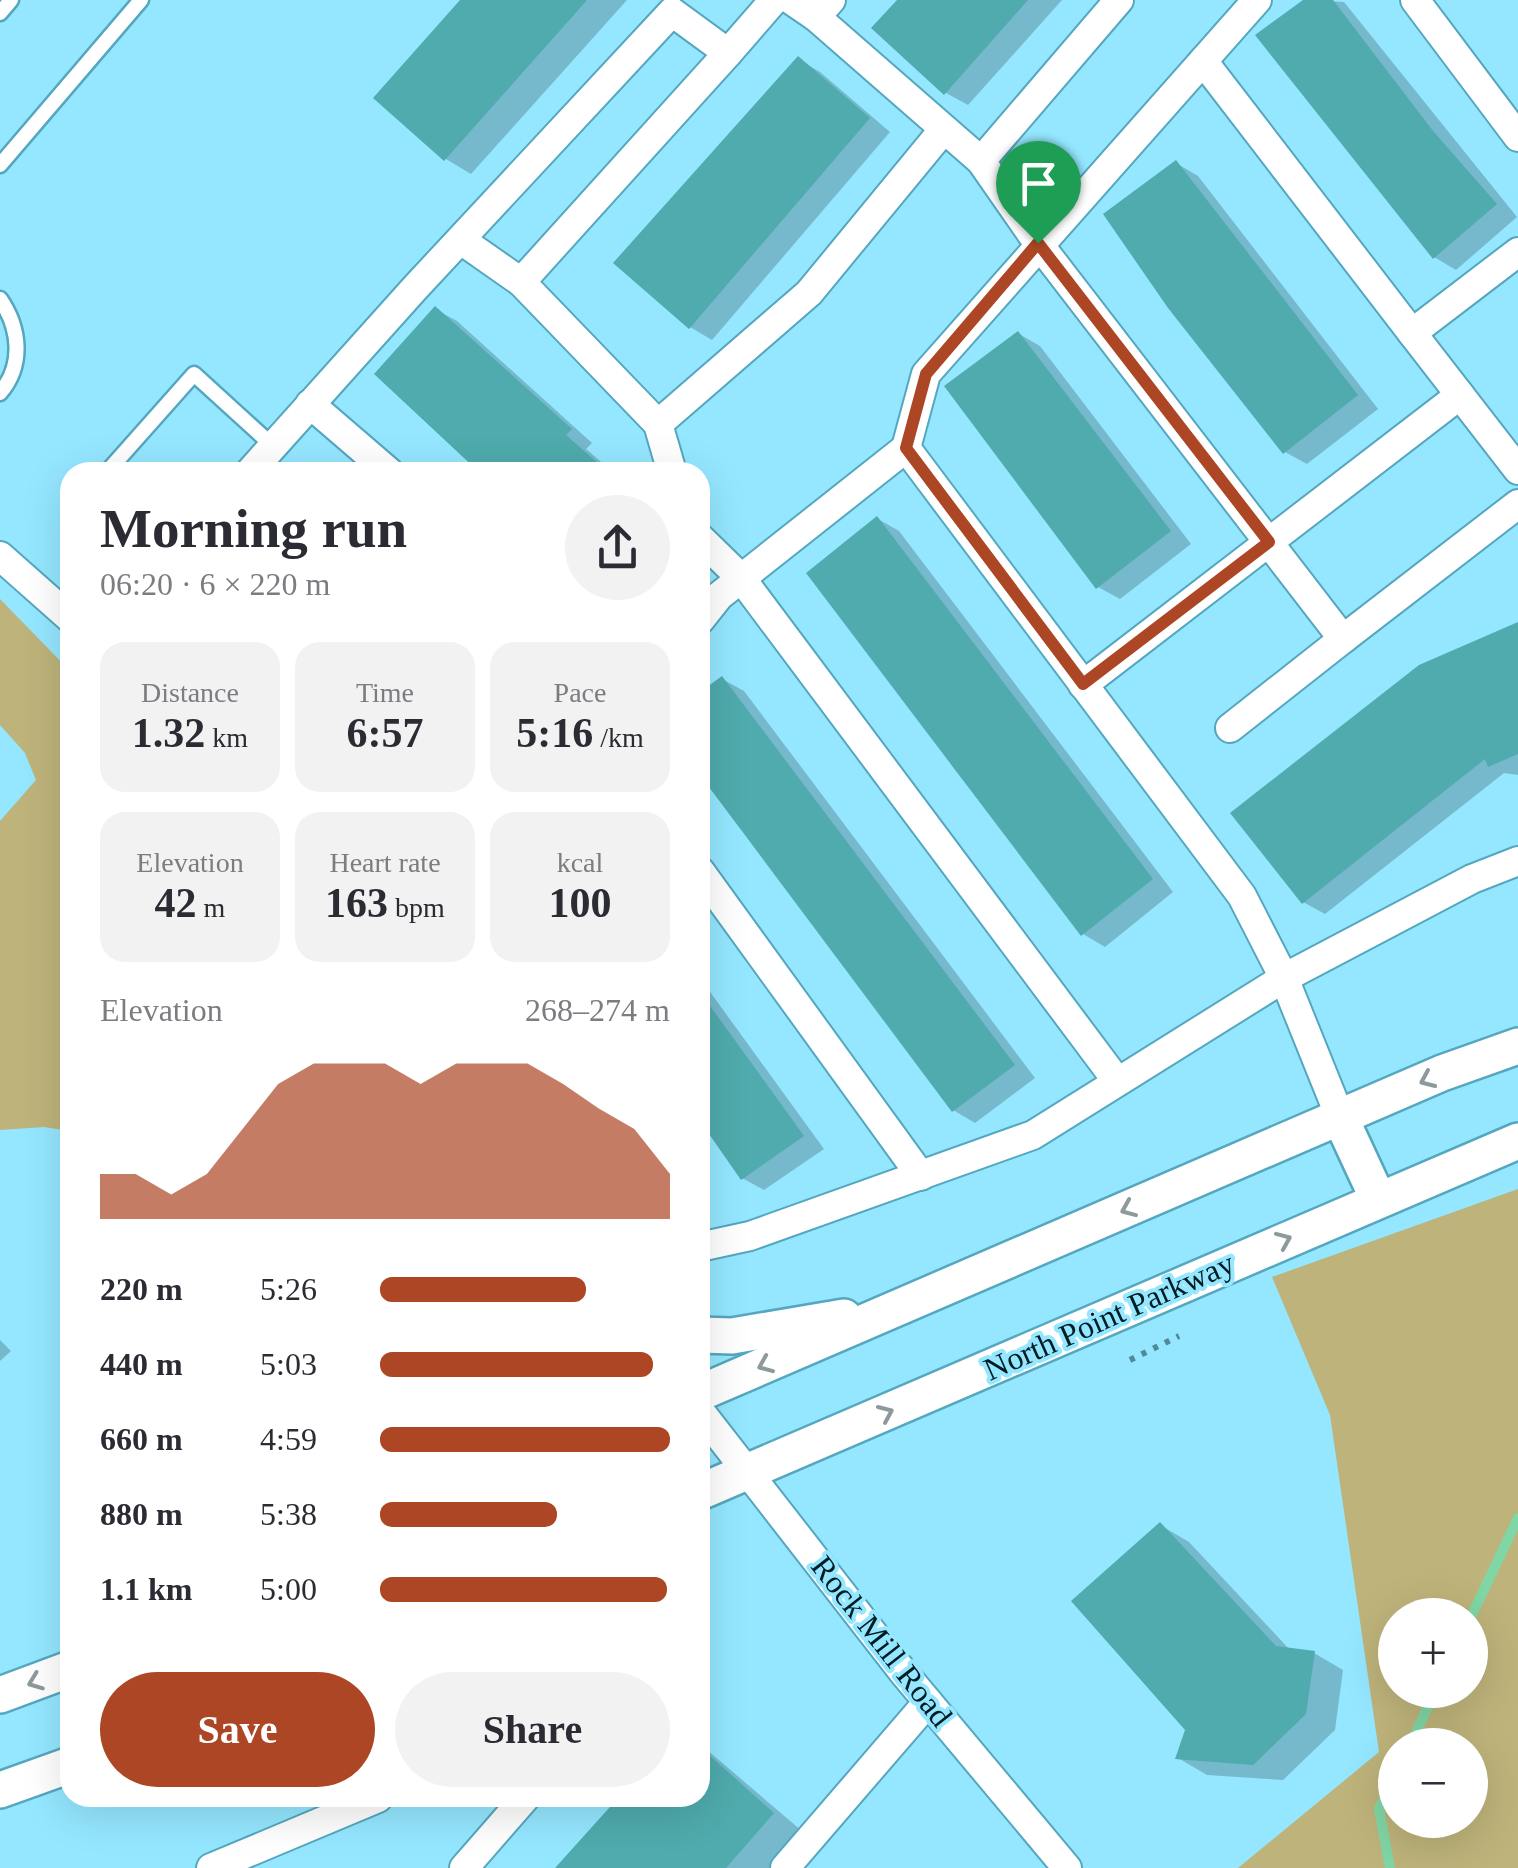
<!DOCTYPE html>
<html lang="en">
<head>
<meta charset="utf-8">
<style>
  body { margin:0; font-family:Georgia,serif; background:#f2f2f3; color:#2b2b33; height:100vh; display:flex; flex-direction:column; font-size:38px; white-space:nowrap }
  * { box-sizing:border-box; margin:0 }
  p { font-size:32px; color:#7c7c81 }
  .icon { flex:none; width:55px; height:55px; fill:none; stroke:currentColor; stroke-width:2; stroke-linecap:round; stroke-linejoin:round }
  .map { position:relative; flex:1; overflow:hidden }
  .details { position:absolute; left:60px; top:462px; width:650px; height:1345px; display:flex; flex-direction:column; background:#fff; border-radius:30px; box-shadow:0 10px 40px #0002 }
  .details>* { flex:none }
  .controls { position:absolute; left:1378px; top:1598px; display:grid; gap:20px }
  .controls a { display:grid; place-items:center; width:110px; height:110px; border-radius:50%; background:#fff; box-shadow:0 10px 40px #0002; font-size:50px }
  .pin { position:absolute; display:grid; place-items:center; width:85px; height:85px; color:#fff; margin:-102px -42px; border-radius:50% 50% 50% 0; rotate:-45deg; box-shadow:0 0 10px #0007 }
  .pin .icon { rotate:45deg }
  .round { display:grid; place-items:center; flex:none; width:105px; height:105px; border-radius:52px; background:#f2f2f3 }
  .head { display:flex; align-items:center; justify-content:space-between; height:170px; padding:0 40px }
  h1 { font-size:55px; font-weight:800; line-height:75px }
  .stats { display:grid; grid-template-columns:repeat(3,1fr); gap:15px; height:170px; padding:10px 40px }
  .stats div { display:grid; align-content:center; border-radius:25px; background:#f2f2f3; text-align:center }
  .stats b { font-size:42px; font-weight:800 }
  .stats small { font-size:28px; font-weight:400 }
  .stats p { font-size:28px }
  .chart { height:280px; padding:20px 40px }
  .chart p { display:flex; justify-content:space-between }
  .chart svg { width:100%; height:180px; margin-top:10px; fill:#ad4624; opacity:.7 }
  .action { display:flex; gap:20px; margin-top:auto; padding:20px 40px }
  .action a { flex:1; height:115px; border-radius:60px; background:#ad4624; color:#fff; font-size:40px; font-weight:800; line-height:115px; text-align:center }
  .action a+a { background:#f2f2f3; color:#2b2b33 }
  ul { padding:0 40px; list-style:none; font-size:32px }
  li { display:grid; grid-template-columns:160px 120px 1fr; align-items:center; height:75px }
  li i { height:25px; border-radius:12px; background:#ad4624 }
  .map>svg:first-child { display:block }
  .green { fill:#beb37a; fill-rule:evenodd }
  .shadow { fill:#0003 }
  .lines { fill:none; stroke-linecap:round; stroke-linejoin:round }
  .stream { stroke:#80d6a5; stroke-width:10 }
  .building { fill:#4fabad }
  .service-casing { stroke:#54a7be; stroke-width:19 }
  .minor-casing { stroke:#54a7be; stroke-width:32 }
  .tertiary-casing { stroke:#54a7be; stroke-width:40 }
  .path { stroke:#508999; stroke-width:6; stroke-dasharray:5 8; stroke-linecap:butt }
  .service { stroke:#fff; stroke-width:14 }
  .minor { stroke:#fff; stroke-width:28 }
  .tertiary { stroke:#fff; stroke-width:35 }
  .oneway { stroke:#8d999c }
  .route-casing { stroke:#fff; stroke-width:20 }
  .route { stroke:#ad4624; stroke-width:12 }
  .labels { text-anchor:middle; stroke-width:8; stroke-linejoin:round; paint-order:stroke }
  .street-label { font-size:32px; fill:#021c23; stroke:#94e7ff }
</style>
</head>
<body>
<div class="map">
<svg width="1518" height="1868" viewBox="0 0 1518 1868">
  <rect width="100%" height="100%" fill="#94e7ff"/>
  <!-- green -->
  <g class="green">
    <path d="M 0,599 L 70,671 L 70,1131 L 44,1127 L 0,1130 L 0,821 L 36,780 L 25,753 L 0,725 Z"/>
    <path d="M 1518,1189 L 1518,1868 L 1238,1868 L 1379,1752 L 1330,1415 L 1272,1277 ZM 1470,1615 L 1470,1690 L 1395,1690 L 1395,1615 ZM 1470,1745 L 1470,1820 L 1395,1820 L 1395,1745 Z"/>
  </g>
  <!-- shadow -->
  <g class="shadow">
    <path d="M 464,0 L 627,0 L 471,174 L 446,159 Z"/>
    <path d="M 900,0 L 1062,0 L 968,105 L 946,93 Z"/>
    <path d="M 1308,0 L 1344,2 L 1517,217 L 1456,270 L 1434,257 Z"/>
    <path d="M 798,59 L 820,72 L 890,132 L 712,340 L 690,327 L 616,263 Z"/>
    <path d="M 1176,163 L 1198,176 L 1378,409 L 1307,464 L 1285,452 Z"/>
    <path d="M 435,309 L 457,321 L 592,443 L 586,449 L 613,472 L 486,472 L 377,373 Z"/>
    <path d="M 1019,334 L 1040,346 L 1191,544 L 1120,599 L 1098,587 Z"/>
    <path d="M 878,519 L 899,531 L 1173,892 L 1105,947 L 1083,934 L 950,763 L 953,760 Z"/>
    <path d="M 1518,626 L 1518,775 L 1504,773 L 1325,914 L 1303,902 Z"/>
    <path d="M 722,679 L 744,691 L 1035,1078 L 975,1123 L 953,1110 L 700,775 L 700,695 Z"/>
    <path d="M 700,978 L 824,1149 L 764,1190 L 742,1178 L 700,1120 Z"/>
    <path d="M 0,1340 L 11,1351 L 0,1361 Z"/>
    <path d="M 1160,1525 L 1189,1542 L 1290,1650 L 1314,1653 L 1343,1670 L 1335,1730 L 1283,1780 L 1207,1775 L 1178,1758 L 1188,1730 Z"/>
    <path d="M 700,1744 L 802,1831 L 769,1868 L 559,1868 L 621,1798 L 700,1798 Z"/>
  </g>
  <g class="lines">
    <!-- stream -->
    <g class="stream">
      <path d="M 1470,1619 L 1518,1518"/>
      <path d="M 1410,1745 L 1436,1690"/>
      <path d="M 1390,1868 L 1379,1809 L 1395,1776"/>
    </g>
  </g>
  <!-- building -->
  <g class="building">
    <path d="M 460,0 L 587,0 L 444,161 L 373,98 Z"/>
    <path d="M 897,0 L 1028,0 L 944,95 L 871,28 Z"/>
    <path d="M 1303,0 L 1333,0 L 1433,131 L 1497,204 L 1433,259 L 1255,35 Z"/>
    <path d="M 798,56 L 870,118 L 689,329 L 613,263 Z"/>
    <path d="M 1176,160 L 1358,395 L 1283,454 L 1168,308 L 1103,214 Z"/>
    <path d="M 435,306 L 572,429 L 566,435 L 608,472 L 479,472 L 374,374 Z"/>
    <path d="M 1018,331 L 1171,531 L 1096,589 L 944,386 Z"/>
    <path d="M 877,516 L 1153,879 L 1081,936 L 806,573 Z"/>
    <path d="M 1518,622 L 1518,754 L 1488,767 L 1485,759 L 1302,904 L 1230,813 L 1419,665 Z"/>
    <path d="M 722,676 L 1015,1065 L 952,1112 L 700,775 L 700,692 Z"/>
    <path d="M 700,992 L 804,1136 L 741,1180 L 700,1121 Z"/>
    <path d="M 1160,1522 L 1276,1646 L 1315,1651 L 1306,1714 L 1253,1765 L 1175,1759 L 1185,1730 L 1071,1601 Z"/>
    <path d="M 700,1747 L 774,1813 L 726,1868 L 555,1868 L 618,1798 L 700,1798 Z"/>
  </g>
  <g class="lines">
    <!-- service casing -->
    <g class="service-casing">
      <g id="service">
        <path d="M 0,13 L 11,0"/>
        <path d="M 0,165 L 141,0"/>
        <path d="M 0,299 C 20,328 24,365 0,393"/>
        <path d="M 107,472 L 194,374 L 273,446"/>
      </g>
    </g>
    <!-- minor casing -->
    <g class="minor-casing">
      <g id="minor">
        <path d="M 791,0 L 816,17 L 831,0"/>
        <path d="M 1257,0 L 926,374 L 906,448 L 1242,896 L 1284,978 L 1340,1117"/>
        <path d="M 1415,0 L 1518,137"/>
        <path d="M 816,17 L 981,161 L 1119,0"/>
        <path d="M 728,53 L 774,0"/>
        <path d="M 1203,61 L 1412,333 L 1518,252"/>
        <path d="M 981,161 L 1038,243 L 1343,639 L 1518,504"/>
        <path d="M 461,240 L 521,282"/>
        <path d="M 1412,333 L 1518,470"/>
        <path d="M 310,404 L 389,472"/>
        <path d="M 658,424 L 809,293 L 944,129"/>
        <path d="M 250,472 L 415,288 L 672,12 L 728,53 L 521,282 L 658,424 L 672,472"/>
        <path d="M 700,538 L 741,578 L 1117,1081"/>
        <path d="M 0,556 L 70,618"/>
        <path d="M 700,620 L 719,596 L 906,448"/>
        <path d="M 1083,685 L 1460,395"/>
        <path d="M 1230,728 L 1343,639"/>
        <path d="M 700,871 L 921,1176"/>
        <path d="M 700,1241 L 704,1246 L 750,1236 L 1033,1135 L 1284,978 L 1472,879 L 1518,861"/>
        <path d="M 700,1411 L 903,1672 L 1067,1868"/>
        <path d="M 211,1868 L 378,1798"/>
        <path d="M 464,1868 L 525,1798"/>
        <path d="M 785,1868 L 928,1702"/>
      </g>
    </g>
    <!-- tertiary casing -->
    <g class="tertiary-casing">
      <g id="tertiary">
        <path d="M 1340,1117 L 1378,1199"/>
        <path d="M 700,1335 L 732,1336 L 844,1317"/>
        <path d="M 700,1393 L 1442,1073 L 1518,1046"/>
        <path d="M 700,1492 L 1518,1141"/>
        <path d="M 0,1695 L 70,1669"/>
        <path d="M 0,1790 L 70,1765"/>
      </g>
    </g>
    <!-- path -->
    <path class="path" d="M 1130,1360 L 1179,1336"/>
    <!-- service -->
    <use href="#service" class="service"/>
    <!-- minor -->
    <use href="#minor" class="minor"/>
    <!-- tertiary -->
    <use href="#tertiary" class="tertiary"/>
  </g>
  <!-- one-way arrows -->
  <defs><path id="oneway-chevron" d="M-2-3.5L2.5 0L-2 3.5" fill="none" stroke-width="1.6" stroke-linecap="round" stroke-linejoin="round" transform="scale(2.5)"/></defs>
  <g class="oneway">
    <use href="#oneway-chevron" transform="translate(1427 1080) rotate(156)"/>
    <use href="#oneway-chevron" transform="translate(1128 1209) rotate(157)"/>
    <use href="#oneway-chevron" transform="translate(1284 1240) rotate(-23)"/>
    <use href="#oneway-chevron" transform="translate(765 1365) rotate(157)"/>
    <use href="#oneway-chevron" transform="translate(886 1413) rotate(-24)"/>
    <use href="#oneway-chevron" transform="translate(35 1682) rotate(159)"/>
  </g>
  <g class="lines">
    <!-- route casing -->
    <g class="route-casing">
      <path id="route" d="M 1038,243 L 1269,542 L 1083,684 L 906,448 L 926,374 Z"/>
    </g>
    <!-- route -->
    <use href="#route" class="route"/>
  </g>
  <g class="labels">
    <!-- street labels -->
    <g class="street-label">
      <text transform="translate(1109 1316) rotate(-24)" y="11">North Point Parkway</text>
      <text transform="translate(882 1641) rotate(52)" y="11">Rock Mill Road</text>
    </g>
  </g>
</svg>
<div class="controls">
<a>+</a>
<a>−</a>
</div>
<div class="pin" style="left:1038px;top:243px;background:#1e9e55"><svg class="icon" aria-label="arrive" viewBox="0 0 24 24"><path d="M6 21V4h12l-3 4 3 4H6"/></svg></div>
<section class="details">
<div class="head"><div><h1>Morning run</h1><p>06:20 · 6 × 220 m</p></div><a class="round"><svg class="icon" aria-label="share" viewBox="0 0 24 24"><path d="M12 15V3M7 8l5-5 5 5M5 13v7h14v-7"/></svg></a></div>
<div class="stats">
<div><p>Distance</p><b>1.32<small> km</small></b></div>
<div><p>Time</p><b>6:57</b></div>
<div><p>Pace</p><b>5:16<small> /km</small></b></div>
</div>
<div class="stats">
<div><p>Elevation</p><b>42<small> m</small></b></div>
<div><p>Heart rate</p><b>163<small> bpm</small></b></div>
<div><p>kcal</p><b>100</b></div>
</div>
<div class="chart"><p><span>Elevation</span>268–274 m</p>
<svg viewBox="0 0 160 44" preserveAspectRatio="none"><path d="M0 44V33L10 33L20 38L30 33L40 22L50 11L60 6L70 6L80 6L90 11L100 6L110 6L120 6L130 11L140 17L150 22L160 33V44z"/></svg>
</div>
<ul>
<li><b>220 m</b>5:26<i style="width:71%"></i></li>
<li><b>440 m</b>5:03<i style="width:94%"></i></li>
<li><b>660 m</b>4:59<i style="width:100%"></i></li>
<li><b>880 m</b>5:38<i style="width:61%"></i></li>
<li><b>1.1 km</b>5:00<i style="width:99%"></i></li>
</ul>
<div class="action"><a>Save</a><a>Share</a></div>
</section>
</div>
</body>
</html>
